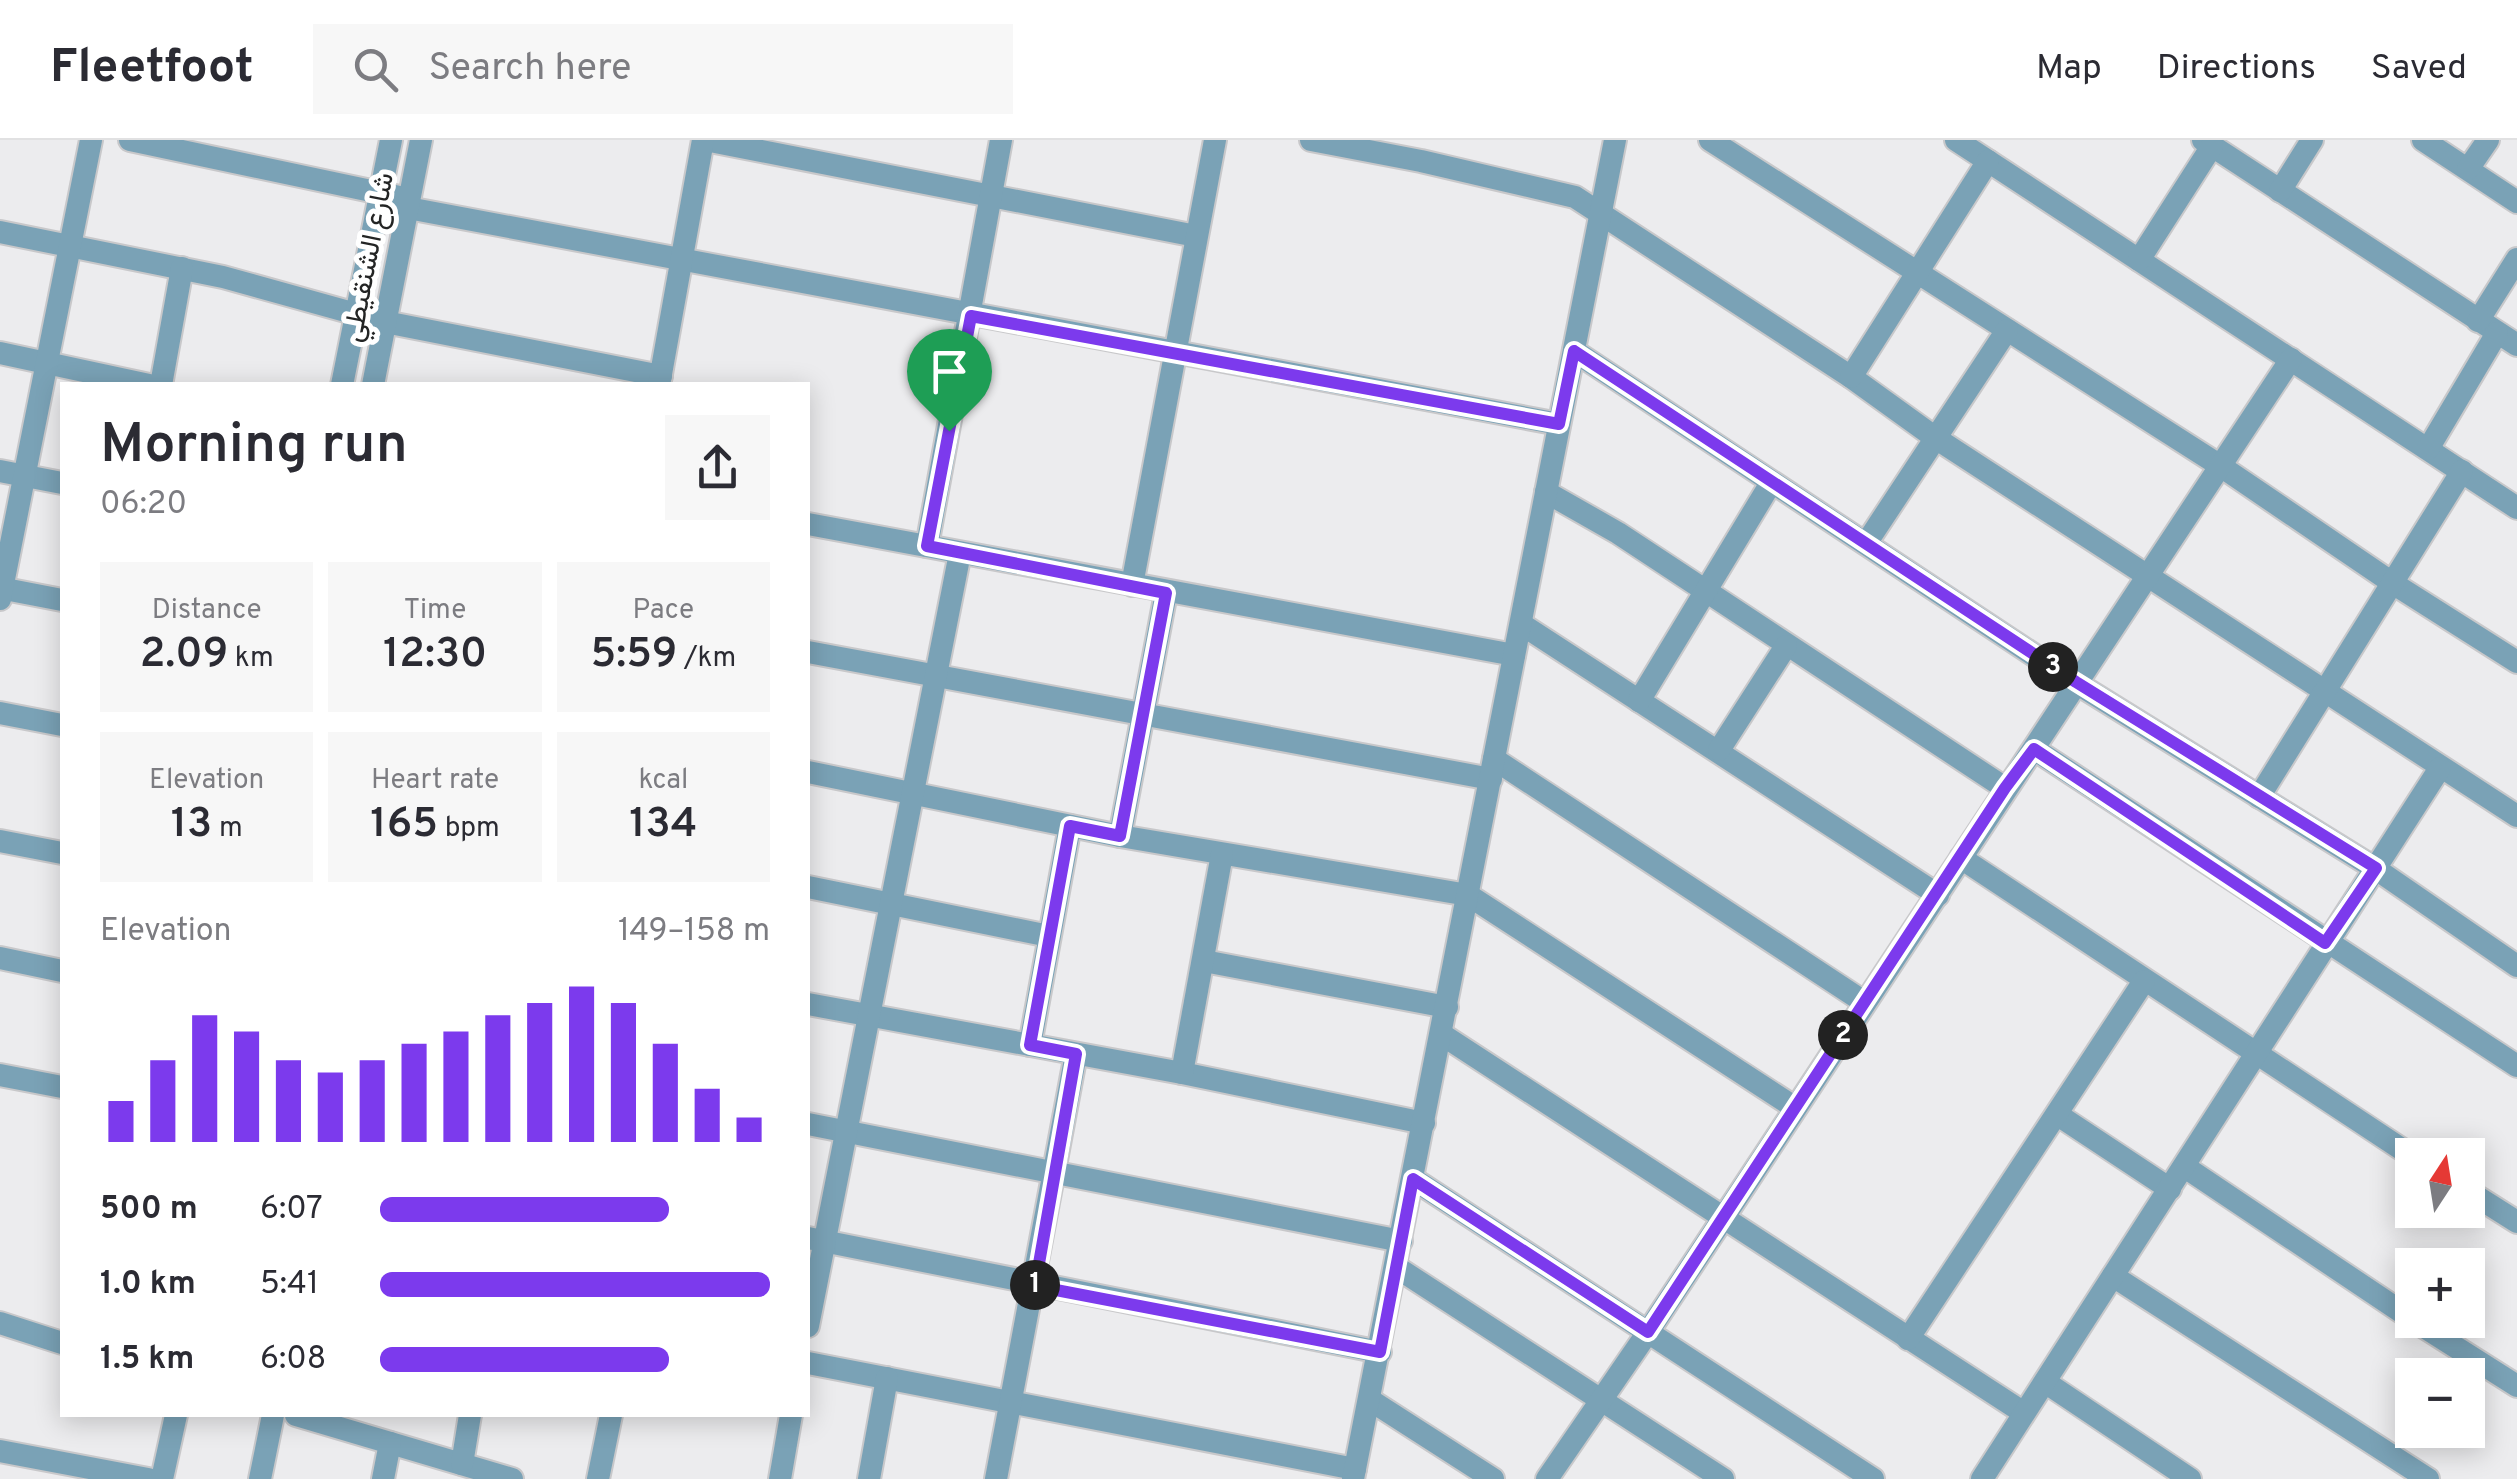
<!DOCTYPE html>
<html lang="en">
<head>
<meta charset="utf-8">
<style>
  body { margin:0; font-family:Overpass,Vazirmatn,sans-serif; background:#f7f7f7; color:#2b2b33; height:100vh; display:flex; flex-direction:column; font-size:38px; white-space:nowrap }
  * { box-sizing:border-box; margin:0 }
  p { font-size:32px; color:#7c7c81 }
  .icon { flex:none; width:55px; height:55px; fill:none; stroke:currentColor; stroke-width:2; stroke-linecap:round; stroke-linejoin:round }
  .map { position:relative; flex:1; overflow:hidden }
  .details { position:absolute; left:60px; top:242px; width:750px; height:1035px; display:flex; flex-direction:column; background:#fff; border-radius:0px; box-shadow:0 5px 25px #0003 }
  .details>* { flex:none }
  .needle { width:65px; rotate:12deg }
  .buttons { position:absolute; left:2395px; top:998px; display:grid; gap:20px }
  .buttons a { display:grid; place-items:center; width:90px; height:90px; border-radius:0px; background:#fff; box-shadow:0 5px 25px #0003; font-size:50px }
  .pin { position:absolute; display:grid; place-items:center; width:85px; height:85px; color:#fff; margin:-102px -42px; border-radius:50% 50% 50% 0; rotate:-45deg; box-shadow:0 0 10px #0007 }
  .pin .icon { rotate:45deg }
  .km { position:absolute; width:50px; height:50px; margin:-25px; border-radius:50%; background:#222; color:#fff; font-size:28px; line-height:50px; text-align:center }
  .round { display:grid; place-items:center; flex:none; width:105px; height:105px; border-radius:0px; background:#f7f7f7 }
  .headline { display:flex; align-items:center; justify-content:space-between; height:170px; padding:0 40px }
  h1 { font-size:55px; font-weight:600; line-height:75px }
  .stats { display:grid; grid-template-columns:repeat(3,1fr); gap:15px; height:170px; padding:10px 40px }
  .stats div { display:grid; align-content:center; border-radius:0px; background:#f7f7f7; text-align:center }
  .stats b { font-size:42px; font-weight:600 }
  .stats small { font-size:28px; font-weight:400 }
  .stats p { font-size:28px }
  .chart { height:280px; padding:20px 40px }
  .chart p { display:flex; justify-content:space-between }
  .chart svg { width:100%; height:180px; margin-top:10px; stroke:#7c3aed; stroke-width:6 }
  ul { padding:0 40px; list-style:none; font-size:32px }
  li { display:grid; grid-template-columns:160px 120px 1fr; align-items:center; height:75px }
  li i { height:25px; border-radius:12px; background:#7c3aed }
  header { display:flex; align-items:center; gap:60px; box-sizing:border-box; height:140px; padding:0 50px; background:#fff; border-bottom:2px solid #e1e1e2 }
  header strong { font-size:48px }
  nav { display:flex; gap:55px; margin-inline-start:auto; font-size:35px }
  .search { width:700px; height:90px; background:#f7f7f7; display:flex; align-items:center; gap:25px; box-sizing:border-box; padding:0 35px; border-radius:0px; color:#7c7c81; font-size:38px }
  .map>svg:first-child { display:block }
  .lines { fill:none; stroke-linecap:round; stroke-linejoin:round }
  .minor-casing { stroke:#c8c8ca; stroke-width:26 }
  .minor { stroke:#7aa2b6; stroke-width:22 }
  .route-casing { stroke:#fff; stroke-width:20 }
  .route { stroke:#7c3aed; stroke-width:12 }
  .labels { text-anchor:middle; stroke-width:10; stroke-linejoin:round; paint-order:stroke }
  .street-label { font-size:28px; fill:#232424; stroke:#fff }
</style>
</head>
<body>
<header>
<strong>Fleetfoot</strong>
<div class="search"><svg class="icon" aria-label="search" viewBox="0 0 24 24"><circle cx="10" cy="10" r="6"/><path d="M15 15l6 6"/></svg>Search here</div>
<nav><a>Map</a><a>Directions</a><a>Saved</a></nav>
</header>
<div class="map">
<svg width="2517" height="1339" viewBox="0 0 2517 1339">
  <rect width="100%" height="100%" fill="#ececee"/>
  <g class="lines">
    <!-- minor casing -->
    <g class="minor-casing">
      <g id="minor">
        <path d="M 130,0 L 409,59"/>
        <path d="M 705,0 L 1196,96"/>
        <path d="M 1311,0 L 1421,21 L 1575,57 L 1851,237 L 1937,299 L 2517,676"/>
        <path d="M 1710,0 L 2219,325 L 2394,444 L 2517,522"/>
        <path d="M 1956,0 L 2517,368"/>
        <path d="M 2203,0 L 2517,205"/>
        <path d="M 2423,0 L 2517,62"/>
        <path d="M 2468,29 L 2488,0"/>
        <path d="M 2280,51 L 2312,0"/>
        <path d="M 408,68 L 1559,284"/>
        <path d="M 0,92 L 223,137 L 385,182 L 661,236"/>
        <path d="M 2139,120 L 2212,6"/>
        <path d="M 2478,181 L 2517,119"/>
        <path d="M 1574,211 L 2076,543 L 2376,729 L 2517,826"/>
        <path d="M 0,213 L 149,245"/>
        <path d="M 1851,237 L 1988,21"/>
        <path d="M 161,245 L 182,128"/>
        <path d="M 342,245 L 391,0"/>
        <path d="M 373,245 L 421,0"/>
        <path d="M 659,245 L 703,0"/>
        <path d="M 2428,309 L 2497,193"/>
        <path d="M 0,331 L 62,343"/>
        <path d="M 1546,352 L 1618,393 L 2005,648"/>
        <path d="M 808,384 L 1514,515"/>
        <path d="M 1867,402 L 2007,190"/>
        <path d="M 927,406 L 1001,0"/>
        <path d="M 1132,445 L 1215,0"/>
        <path d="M 0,448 L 62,460"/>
        <path d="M 0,459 L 91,0"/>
        <path d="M 1521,484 L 1938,755"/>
        <path d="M 808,512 L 1491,639"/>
        <path d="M 1639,561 L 1771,343"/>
        <path d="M 0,573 L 62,585"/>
        <path d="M 2034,609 L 2517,926"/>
        <path d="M 1719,610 L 1786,506"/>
        <path d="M 1494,619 L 1864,862"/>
        <path d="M 808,632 L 1120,696 L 1468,755 L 1794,967"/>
        <path d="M 2259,657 L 2462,331"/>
        <path d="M 1120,696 L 1166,453"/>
        <path d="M 0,701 L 62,713"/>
        <path d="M 1961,718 L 2412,1016"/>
        <path d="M 808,747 L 1049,796"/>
        <path d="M 0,818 L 62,831"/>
        <path d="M 1204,821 L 1447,867"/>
        <path d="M 808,864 L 1182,933 L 1424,983"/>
        <path d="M 1441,894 L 2024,1273"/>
        <path d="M 1030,905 L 1070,686"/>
        <path d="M 1182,933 L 1222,714"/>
        <path d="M 0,935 L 62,947"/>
        <path d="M 2058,975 L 2170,1049"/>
        <path d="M 808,984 L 1401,1101"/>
        <path d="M 2185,1027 L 2412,1179"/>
        <path d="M 1413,1039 L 1873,1339"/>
        <path d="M 2468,1051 L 2517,1082"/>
        <path d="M 808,1098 L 1380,1212"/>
        <path d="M 1396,1127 L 1723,1339"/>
        <path d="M 2113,1136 L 2428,1339"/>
        <path d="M 2413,1180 L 2517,1246"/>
        <path d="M 0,1183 L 62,1203"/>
        <path d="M 808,1186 L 960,413"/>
        <path d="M 1908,1199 L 2144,841"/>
        <path d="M 808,1223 L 1355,1329"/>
        <path d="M 2045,1242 L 2190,1339"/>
        <path d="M 1370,1260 L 1493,1339"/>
        <path d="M 296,1275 L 512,1339"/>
        <path d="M 0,1311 L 148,1339"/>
        <path d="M 462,1324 L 470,1275"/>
        <path d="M 162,1339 L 176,1275"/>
        <path d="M 260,1339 L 273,1275"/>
        <path d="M 383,1339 L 390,1303"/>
        <path d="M 598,1339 L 611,1275"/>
        <path d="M 780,1339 L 791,1275"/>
        <path d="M 869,1339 L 887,1238"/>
        <path d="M 996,1339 L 1076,914"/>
        <path d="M 1353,1339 L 1615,0"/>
        <path d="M 1547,1339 L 1648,1192 L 2291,219"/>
        <path d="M 1982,1339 L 2440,628"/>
      </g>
    </g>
    <!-- minor -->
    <use href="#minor" class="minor"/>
  </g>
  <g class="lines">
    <!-- route casing -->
    <g class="route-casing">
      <path id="route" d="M 971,176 L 1559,284 L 1574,211 L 2076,542 L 2376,728 L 2325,803 L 2034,609 L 2005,648 L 1648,1192 L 1413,1039 L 1380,1212 L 1035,1146 L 1076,914 L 1030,905 L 1070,686 L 1120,696 L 1166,453 L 927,406 Z"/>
    </g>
    <!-- route -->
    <use href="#route" class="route"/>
  </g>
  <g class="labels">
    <!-- street labels -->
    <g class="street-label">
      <text transform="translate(367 117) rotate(-79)" y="10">شارع الشنقيطي</text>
    </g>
  </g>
</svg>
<div class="buttons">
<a><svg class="needle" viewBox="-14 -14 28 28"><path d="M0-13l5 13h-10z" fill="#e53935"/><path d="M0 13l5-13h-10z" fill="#7c7c81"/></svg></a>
<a>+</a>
<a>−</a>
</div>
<div class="pin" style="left:949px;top:291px;background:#1e9e55"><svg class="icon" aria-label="arrive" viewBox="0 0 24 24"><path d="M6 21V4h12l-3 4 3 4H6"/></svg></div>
<b class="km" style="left:1035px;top:1145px">1</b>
<b class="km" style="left:1843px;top:895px">2</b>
<b class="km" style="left:2053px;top:527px">3</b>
<section class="details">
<div class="headline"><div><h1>Morning run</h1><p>06:20</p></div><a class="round"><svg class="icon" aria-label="share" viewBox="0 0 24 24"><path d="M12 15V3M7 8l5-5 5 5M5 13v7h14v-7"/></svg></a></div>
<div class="stats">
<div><p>Distance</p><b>2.09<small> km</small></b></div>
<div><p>Time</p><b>12:30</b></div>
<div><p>Pace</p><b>5:59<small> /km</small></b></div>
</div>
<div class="stats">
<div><p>Elevation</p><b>13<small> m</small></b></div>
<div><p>Heart rate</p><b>165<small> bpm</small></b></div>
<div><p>kcal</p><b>134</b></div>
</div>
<div class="chart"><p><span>Elevation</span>149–158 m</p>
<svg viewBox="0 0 160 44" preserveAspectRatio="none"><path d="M5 44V34M15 44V24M25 44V13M35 44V17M45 44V24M55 44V27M65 44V24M75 44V20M85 44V17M95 44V13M105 44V10M115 44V6M125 44V10M135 44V20M145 44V31M155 44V38"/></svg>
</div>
<ul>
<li><b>500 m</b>6:07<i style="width:74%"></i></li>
<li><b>1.0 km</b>5:41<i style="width:100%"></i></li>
<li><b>1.5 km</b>6:08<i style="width:74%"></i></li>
</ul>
</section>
</div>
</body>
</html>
